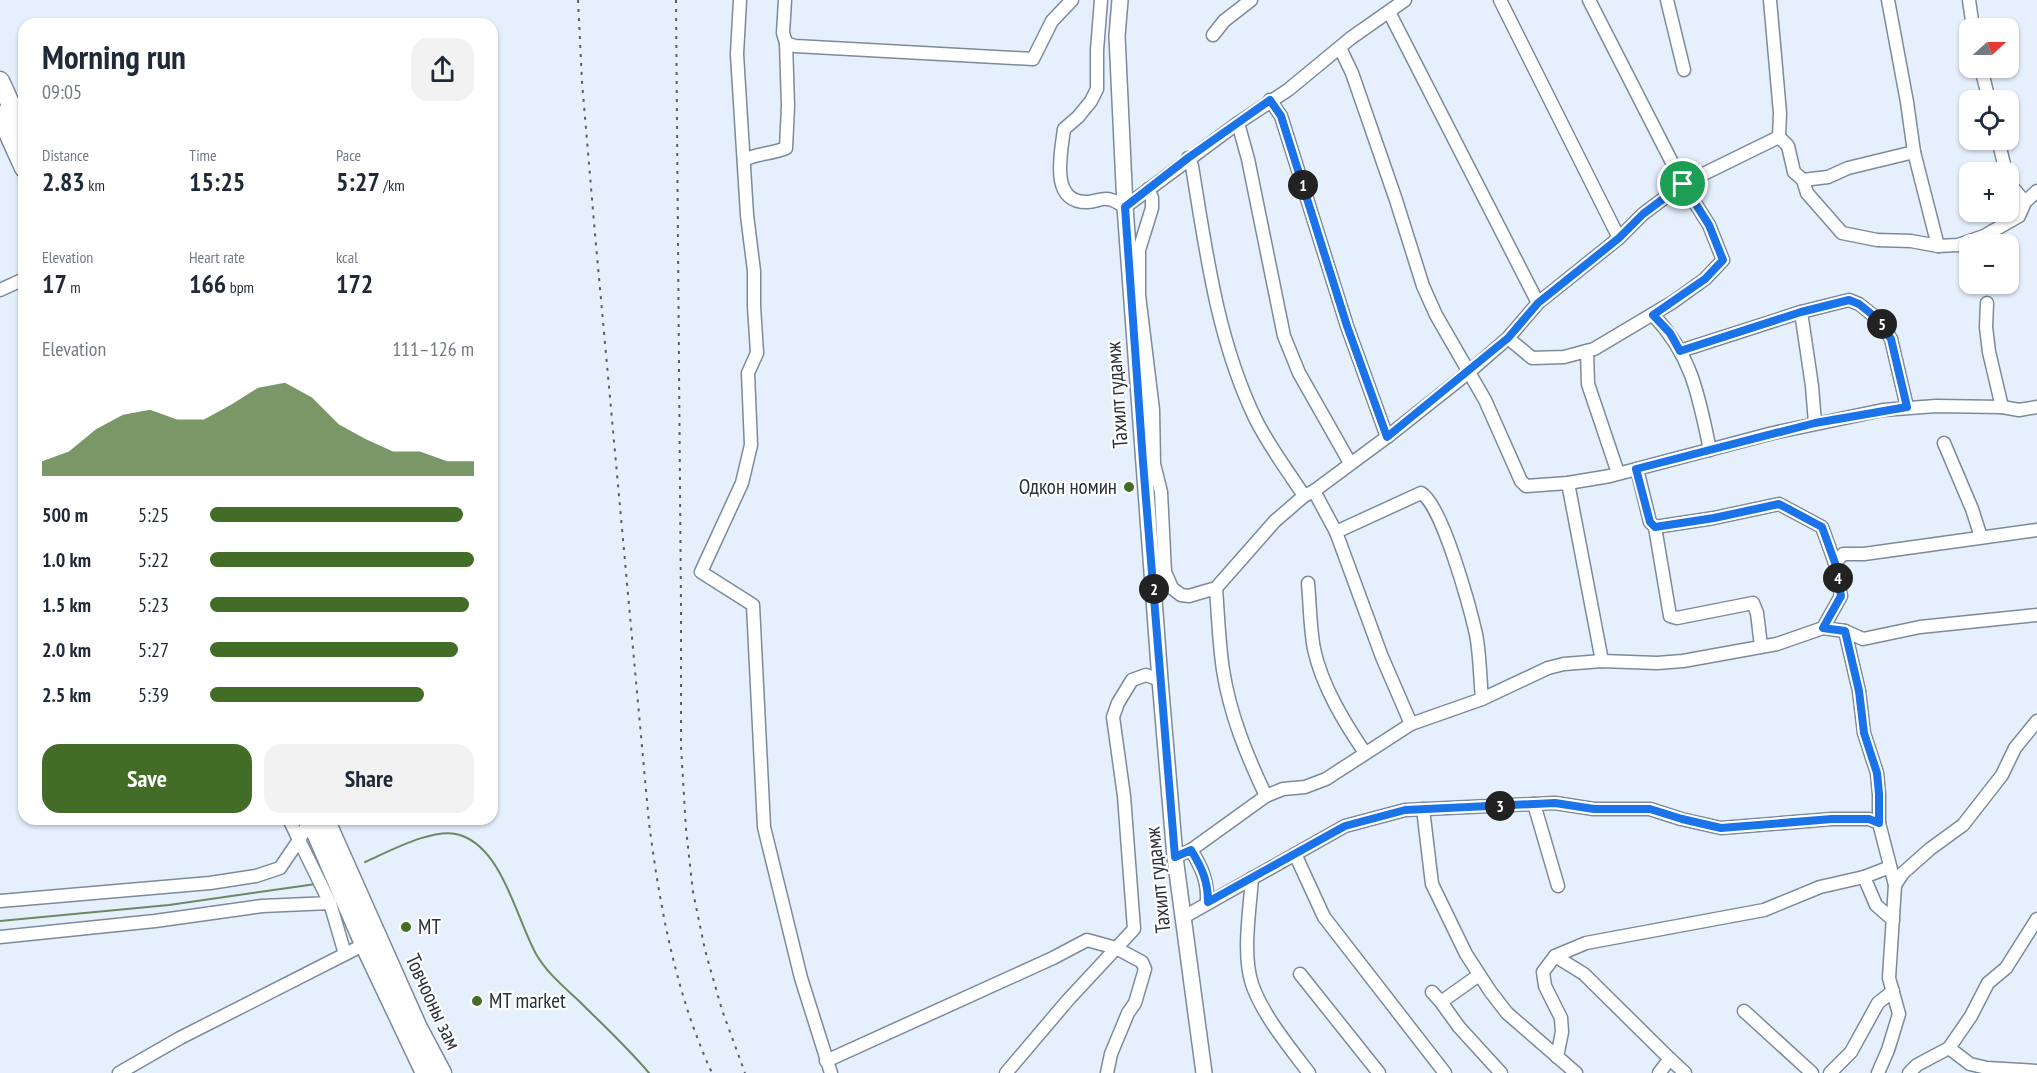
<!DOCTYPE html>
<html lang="en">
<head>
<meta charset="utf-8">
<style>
  body { margin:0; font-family:"PT Sans Narrow",sans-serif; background:#f2f2f3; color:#1f2937; height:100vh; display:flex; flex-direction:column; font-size:22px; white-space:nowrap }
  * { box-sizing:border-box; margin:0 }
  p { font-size:20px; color:#747a83 }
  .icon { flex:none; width:33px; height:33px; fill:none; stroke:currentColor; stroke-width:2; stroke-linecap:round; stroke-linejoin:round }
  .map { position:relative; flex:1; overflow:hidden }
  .sheet { position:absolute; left:18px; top:18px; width:480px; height:807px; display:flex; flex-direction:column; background:#fff; border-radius:18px; box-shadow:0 2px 4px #0004 }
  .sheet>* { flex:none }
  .needle { width:39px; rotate:69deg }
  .fabs { position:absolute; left:1959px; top:18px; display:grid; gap:12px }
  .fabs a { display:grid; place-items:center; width:60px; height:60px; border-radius:12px; background:#fff; box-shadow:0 2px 4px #0004; font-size:30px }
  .pin { position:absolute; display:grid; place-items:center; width:51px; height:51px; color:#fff; margin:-26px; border:3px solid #fff; border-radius:50%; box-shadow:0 2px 6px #0007 }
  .km { position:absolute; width:30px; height:30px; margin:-15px; border-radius:50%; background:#222; color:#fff; font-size:16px; line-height:30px; text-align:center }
  .round { display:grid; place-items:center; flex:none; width:63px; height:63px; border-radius:18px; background:#f2f2f3 }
  .head { display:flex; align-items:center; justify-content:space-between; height:102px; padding:0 24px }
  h1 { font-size:33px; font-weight:800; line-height:45px }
  .stats { display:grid; grid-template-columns:repeat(3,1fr); gap:9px; height:102px; padding:6px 24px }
  .stats div { display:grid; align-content:center }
  .stats b { font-size:26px; font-weight:800 }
  .stats small { font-size:16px; font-weight:400 }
  .stats p { font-size:16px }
  .chart { height:168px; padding:12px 24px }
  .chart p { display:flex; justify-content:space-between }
  .chart svg { width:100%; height:108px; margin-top:6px; fill:#436c27; opacity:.7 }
  .button { display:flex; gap:12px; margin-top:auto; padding:12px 24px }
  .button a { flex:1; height:69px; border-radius:18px; background:#436c27; color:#fff; font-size:24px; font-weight:800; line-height:69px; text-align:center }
  .button a+a { background:#f2f2f3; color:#1f2937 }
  ul { padding:0 24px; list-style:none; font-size:20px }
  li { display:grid; grid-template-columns:96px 72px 1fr; align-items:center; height:45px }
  li i { height:15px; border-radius:8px; background:#436c27 }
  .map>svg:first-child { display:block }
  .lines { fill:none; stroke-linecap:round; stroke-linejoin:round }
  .stream { stroke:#6c8961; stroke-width:2 }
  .minor-casing { stroke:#7b8a9c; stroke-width:15 }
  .major-casing { stroke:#7b8a9c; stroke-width:18 }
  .highway-casing { stroke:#7b8a9c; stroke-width:21 }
  .minor { stroke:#fff; stroke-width:12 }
  .major { stroke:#fff; stroke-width:15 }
  .highway { stroke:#fff; stroke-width:18 }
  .rail { stroke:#575e67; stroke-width:2; stroke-dasharray:3 6; stroke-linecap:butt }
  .route-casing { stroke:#fff; stroke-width:12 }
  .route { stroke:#1a73e8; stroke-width:8 }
  .poi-dot { fill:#436c27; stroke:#fff; stroke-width:2 }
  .labels { text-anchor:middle; stroke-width:4.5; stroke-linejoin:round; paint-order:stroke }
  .street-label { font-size:21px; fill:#2a3038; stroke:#fff }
  .poi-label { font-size:21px; fill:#2a3038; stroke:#fff; text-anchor:start }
</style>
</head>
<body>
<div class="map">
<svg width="2037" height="1073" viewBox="0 0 2037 1073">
  <rect width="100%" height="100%" fill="#e6f0fd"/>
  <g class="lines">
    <!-- stream -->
    <g class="stream">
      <path d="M 365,862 C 388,852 435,826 460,835 C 503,849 516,918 536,954 C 547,973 564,987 579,1001 C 603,1025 627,1047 649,1073"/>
      <path d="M 0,921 L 169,905 L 316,884"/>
    </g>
    <!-- minor casing -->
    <g class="minor-casing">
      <g id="minor">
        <path d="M 740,0 L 737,54 L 747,215 L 754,271 L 754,306 L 757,353 L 748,373 L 751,445 L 742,483 L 701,572 L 753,605 L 764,827 L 801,978 L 831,1073"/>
        <path d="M 785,0 L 783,33 L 786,43 L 795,46 L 1033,59 L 1052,21 L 1072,0"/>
        <path d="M 1101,0 L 1097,50 L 1097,89 L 1091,101 L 1078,117 L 1064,129 C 1061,154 1049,203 1088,202 C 1095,202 1101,198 1107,199 C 1113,199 1120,204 1125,207 L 1238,123 L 1288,90 L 1351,38 L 1405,0"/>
        <path d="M 1500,0 L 1619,238"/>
        <path d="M 1667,0 L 1684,70"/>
        <path d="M 1969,0 L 1973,28"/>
        <path d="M 1389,12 L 1538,303"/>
        <path d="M 1213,35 L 1224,21 L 1251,0"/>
        <path d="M 1340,48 L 1352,73 L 1396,200 L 1423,286 L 1436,315 L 1485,400 L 1521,481 L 1526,486 L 1568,483 L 1610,476 L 1773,433 L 1883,410 L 1936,406 L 2002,407 L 2019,410 L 2037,407"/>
        <path d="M 1981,68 L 1989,100"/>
        <path d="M 1270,100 L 1281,116 L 1347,326 L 1387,437"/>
        <path d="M 1238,123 L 1248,159 L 1284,336 L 1299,373 L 1350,463"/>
        <path d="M 1779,137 L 1788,146 L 1794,172 L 1803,180 L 1828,177 L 1848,168 L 1914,152 L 1907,102 L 1888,0"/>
        <path d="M 1998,140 L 2006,172"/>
        <path d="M 1914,152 L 1938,246 L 1958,245 L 1984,236 L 2019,216 L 2025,202"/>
        <path d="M 1188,158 L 1192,166 C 1206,251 1217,339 1255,418 C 1268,445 1288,471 1304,496"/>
        <path d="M 744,160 C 758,153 772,154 786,148 L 788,106 L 786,43"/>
        <path d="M 1803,180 L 1807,193 L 1842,233 L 1877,240 L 1911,241 L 1938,246"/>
        <path d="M 2008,182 L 2025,202 L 2037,191"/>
        <path d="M 1148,189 L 1152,198 L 1152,208 L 1139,250 L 1139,295 L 1153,410 L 1154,464 L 1161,492 L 1165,572 L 1172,588 L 1181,595 L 1189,596 L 1216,588 L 1275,521 L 1304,496 L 1314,491 L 1387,437 L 1469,372 L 1508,338 L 1538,303 L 1619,238 L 1643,214 L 1683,184 L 1779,137 L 1780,113 L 1770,0"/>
        <path d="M 0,290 L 24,279"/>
        <path d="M 1987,303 L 1986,327 L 1989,352 L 2002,407"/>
        <path d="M 1801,312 L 1849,300 L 1859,304 L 1879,320 L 1891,339 L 1907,407"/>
        <path d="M 1653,315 C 1692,355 1699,397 1710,450"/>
        <path d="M 1508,338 L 1532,358 L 1564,357 L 1594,349 L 1673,302 L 1705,279 L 1723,260 L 1709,225 L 1683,184 L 1589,0"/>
        <path d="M 1587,351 L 1588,384 L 1618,473"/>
        <path d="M 1680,351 L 1801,312 L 1812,386 L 1815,423"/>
        <path d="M 1944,443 L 1972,509 L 1981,537"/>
        <path d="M 1637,469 L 1650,522 L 1655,527 L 1714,518 L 1779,504 L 1822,527 L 1835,563"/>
        <path d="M 1568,483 L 1602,661"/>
        <path d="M 1314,491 L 1336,532 L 1382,657 L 1411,724"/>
        <path d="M 1655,527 L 1670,616 L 1677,618 L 1753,603 L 1757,613 L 1761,646"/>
        <path d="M 1336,532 L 1421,493 C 1442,504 1470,608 1476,634 C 1480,655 1480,678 1482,699"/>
        <path d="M 1308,583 C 1310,605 1310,628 1314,649 C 1322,686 1344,722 1365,753"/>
        <path d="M 1216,588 C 1218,615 1219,643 1223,670 C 1230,715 1247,756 1266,796"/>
        <path d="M 1823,628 L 1841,596 L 1835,563 L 1843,554 L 1864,554 L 2037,530"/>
        <path d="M 1845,631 L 1859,691 L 1864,733 L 1877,773 L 1879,794 L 1879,823"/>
        <path d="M 1534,804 L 1558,886"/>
        <path d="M 1423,809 L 1432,884 L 1466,954 L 1490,991 L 1507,1013 L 1576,1073"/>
        <path d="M 1191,850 C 1202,868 1208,881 1207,902"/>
        <path d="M 1295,854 L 1324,917 L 1445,1073"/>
        <path d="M 1175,857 L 1191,850 L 1266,796 L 1283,789 L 1305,787 L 1326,779 L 1411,724 L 1482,699 L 1548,668 L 1564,664 L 1602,661 L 1657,663 L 1683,661 L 1777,644 L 1823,628 L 1845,631 L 1863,639 L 1920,627 L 2037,615"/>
        <path d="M 1864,877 L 1876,905 L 1893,920"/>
        <path d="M 1252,878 C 1250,909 1242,954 1252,984 C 1262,1014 1290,1048 1309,1073"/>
        <path d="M 1895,885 L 1903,873 L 1930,849 L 1963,825 L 2002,775 L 2015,748 L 2037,721"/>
        <path d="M 0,901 L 210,883 L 256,876 L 280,868 L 299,840 L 289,819"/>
        <path d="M 330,903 L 345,954"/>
        <path d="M 1182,918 L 1345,826 L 1405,810 L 1555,803 L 1594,809 L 1650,809 L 1681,819 L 1721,828 L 1832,819 L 1869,819 L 1879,823 L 1895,885 L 1889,978 L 1899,1014 L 1888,1050 L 1878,1073"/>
        <path d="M 0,937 L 155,921 L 262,906 L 330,903 L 299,840 L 310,820"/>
        <path d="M 1555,956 L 1584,974 L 1670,1059"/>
        <path d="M 1300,974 L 1379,1073"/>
        <path d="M 1432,992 L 1441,1002 L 1459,1027 L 1501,1073"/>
        <path d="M 1441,1002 L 1479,975"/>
        <path d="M 1744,1011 L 1812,1073"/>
        <path d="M 1949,1048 L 1970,1064 L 1987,1068 L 2037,1071"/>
        <path d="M 1557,1057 L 1562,1032 L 1561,1018 L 1545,986 L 1543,972 L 1555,956 L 1586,943 L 1764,910 L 1820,887 L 1864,877 L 1890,867"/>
        <path d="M 826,1061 L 1053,958 L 1087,940 L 1116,948 L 1142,962 L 1145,969 L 1135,1003 L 1128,1013 L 1111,1054 L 1107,1073"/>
        <path d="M 119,1073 L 180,1038 L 369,942"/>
        <path d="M 1006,1073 L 1068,1000 L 1134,929 L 1124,796 L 1113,717 L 1118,703 L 1132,680 L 1146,675 L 1160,680"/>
        <path d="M 1659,1073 L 1670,1059 L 1685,1073"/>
        <path d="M 1830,1073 L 1851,1052 L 1878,1003 L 1893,991"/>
        <path d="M 1909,1073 L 1917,1065 L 1949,1048 L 1971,1016 L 1988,983 L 2006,968 L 2037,919"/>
      </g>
    </g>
    <!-- major casing -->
    <g class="major-casing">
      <path id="major" d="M 1120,0 L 1117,36 L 1125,207 L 1160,680 L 1175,857 L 1204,1073"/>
    </g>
    <!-- highway casing -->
    <g class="highway-casing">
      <g id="highway">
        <path d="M 0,81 L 24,134"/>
        <path d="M 0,115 L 24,168"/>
        <path d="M 310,819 L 364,944 L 425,1073"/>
        <path d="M 325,819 L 418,1028 L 442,1073"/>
      </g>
    </g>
    <!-- minor -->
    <use href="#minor" class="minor"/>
    <!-- major -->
    <use href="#major" class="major"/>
    <!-- highway -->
    <use href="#highway" class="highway"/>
    <!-- rail -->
    <g class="rail">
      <path d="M 578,0 L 582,82 L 595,234 L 649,823 C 660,908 676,995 712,1073"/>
      <path d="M 676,0 L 681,608 L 681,746 L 686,829 L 693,892 L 705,950 L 722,1010 L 745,1073"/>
    </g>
  </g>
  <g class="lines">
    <!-- route casing -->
    <g class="route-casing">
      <path id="route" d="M 1270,100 L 1281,116 L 1347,326 L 1387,437 L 1508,338 L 1538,303 L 1619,238 L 1643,214 L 1683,184 L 1709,225 L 1723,260 L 1705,279 L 1653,315 L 1670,333 L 1680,351 L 1801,312 L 1849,300 L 1859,304 L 1879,320 L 1891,339 L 1907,407 L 1815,423 L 1636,469 L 1650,522 L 1655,527 L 1714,518 L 1779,504 L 1822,527 L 1835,563 L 1841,596 L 1823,628 L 1845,631 L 1859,691 L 1864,733 L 1877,773 L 1879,794 L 1879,823 L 1869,819 L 1832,819 L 1721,828 L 1682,819 L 1650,809 L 1594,809 L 1555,803 L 1405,810 L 1345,826 L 1208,902 C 1208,881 1202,868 1191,850 L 1175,857 L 1143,462 L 1125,207 L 1188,158 Z"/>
    </g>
    <!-- route -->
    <use href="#route" class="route"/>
  </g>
  <!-- markers -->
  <g class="poi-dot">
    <circle cx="1129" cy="487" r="6"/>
    <circle cx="406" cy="927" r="6"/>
    <circle cx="477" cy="1001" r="6"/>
  </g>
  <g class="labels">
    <!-- street labels -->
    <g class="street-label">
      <text transform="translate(1117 395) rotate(-94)" y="7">Тахилт гудамж</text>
      <text transform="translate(1158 880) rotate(-96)" y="7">Тахилт гудамж</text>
      <text transform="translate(433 1002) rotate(65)" y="7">Товчооны зам</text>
    </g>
    <!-- poi labels -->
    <g class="poi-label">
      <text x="1117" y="494" text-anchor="end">Одкон номин</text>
      <text x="418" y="934">МТ</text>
      <text x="489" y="1008">MT market</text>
    </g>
  </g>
</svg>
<div class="fabs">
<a><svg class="needle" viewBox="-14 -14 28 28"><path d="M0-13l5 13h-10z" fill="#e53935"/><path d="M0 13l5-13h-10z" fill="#747a83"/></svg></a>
<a><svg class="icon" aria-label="locate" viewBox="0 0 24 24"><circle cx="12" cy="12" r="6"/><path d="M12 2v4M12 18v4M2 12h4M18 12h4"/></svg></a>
<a>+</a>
<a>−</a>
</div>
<div class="pin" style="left:1683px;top:184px;background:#1e9e55"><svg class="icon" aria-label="arrive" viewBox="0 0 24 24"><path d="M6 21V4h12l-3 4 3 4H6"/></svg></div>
<b class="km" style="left:1303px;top:185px">1</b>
<b class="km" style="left:1154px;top:589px">2</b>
<b class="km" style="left:1500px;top:806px">3</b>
<b class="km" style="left:1838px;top:578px">4</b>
<b class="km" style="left:1882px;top:324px">5</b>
<section class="sheet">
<div class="head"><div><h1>Morning run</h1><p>09:05</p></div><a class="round"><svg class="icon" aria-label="share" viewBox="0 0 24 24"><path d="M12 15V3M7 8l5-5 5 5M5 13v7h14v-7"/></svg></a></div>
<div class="stats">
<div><p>Distance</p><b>2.83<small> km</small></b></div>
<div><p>Time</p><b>15:25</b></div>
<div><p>Pace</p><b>5:27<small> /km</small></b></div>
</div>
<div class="stats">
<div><p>Elevation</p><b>17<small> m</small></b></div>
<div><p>Heart rate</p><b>166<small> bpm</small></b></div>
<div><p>kcal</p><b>172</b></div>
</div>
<div class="chart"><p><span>Elevation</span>111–126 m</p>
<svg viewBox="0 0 160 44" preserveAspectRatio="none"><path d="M0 44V38L10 34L20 25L30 19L40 17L50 21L60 21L70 15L80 8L90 6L100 12L110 23L120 29L130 34L140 34L150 38L160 38V44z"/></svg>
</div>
<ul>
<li><b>500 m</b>5:25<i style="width:96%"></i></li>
<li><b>1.0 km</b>5:22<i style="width:100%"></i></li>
<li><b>1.5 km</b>5:23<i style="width:98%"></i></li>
<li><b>2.0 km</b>5:27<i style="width:94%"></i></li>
<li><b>2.5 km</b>5:39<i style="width:81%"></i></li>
</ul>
<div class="button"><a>Save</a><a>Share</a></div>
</section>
</div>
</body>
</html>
